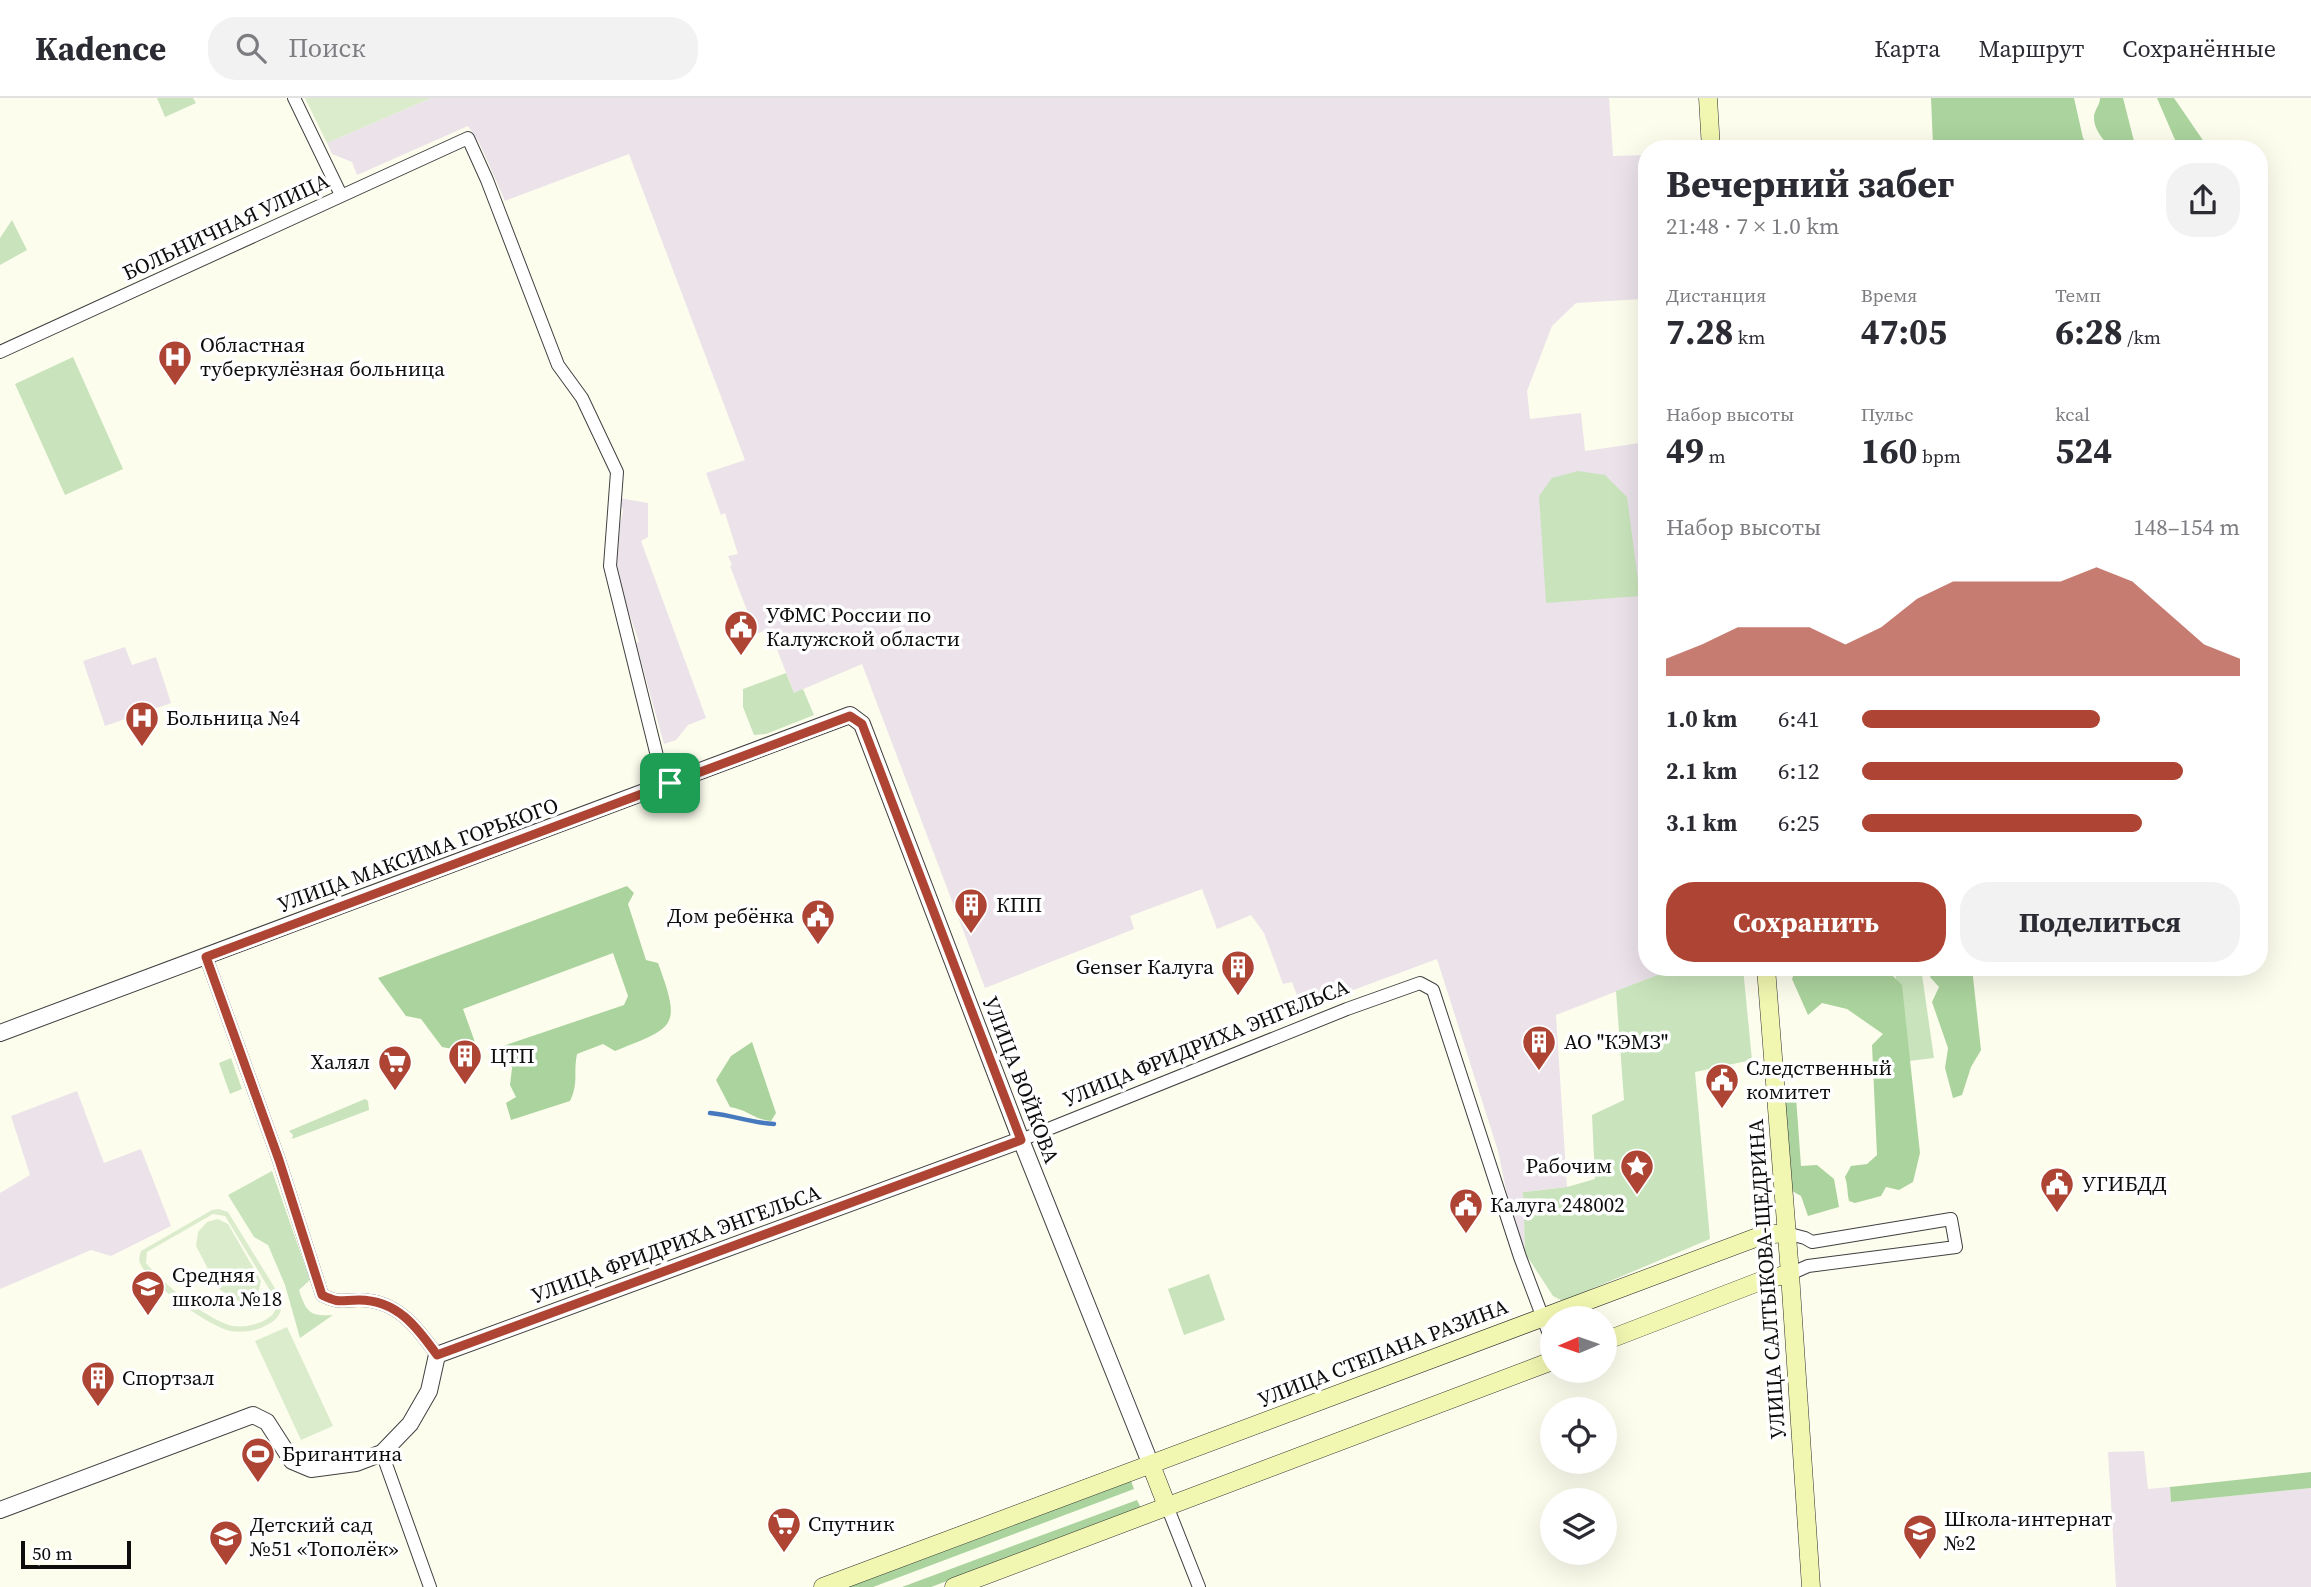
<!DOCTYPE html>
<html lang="ru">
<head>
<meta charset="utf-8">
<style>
  body { margin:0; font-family:"Source Serif 4",serif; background:#f2f2f3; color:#2b2b33; height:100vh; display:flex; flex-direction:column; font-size:26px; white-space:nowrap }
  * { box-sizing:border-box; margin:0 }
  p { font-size:23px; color:#7c7c81 }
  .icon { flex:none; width:38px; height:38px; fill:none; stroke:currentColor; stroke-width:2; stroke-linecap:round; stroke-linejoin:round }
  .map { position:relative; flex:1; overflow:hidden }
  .drawer { position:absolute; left:1638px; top:42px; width:630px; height:836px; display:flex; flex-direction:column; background:#fff; border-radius:28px; box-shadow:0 7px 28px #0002 }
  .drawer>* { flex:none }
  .needle { width:46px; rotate:268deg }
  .controls { position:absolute; left:1540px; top:1208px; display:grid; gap:14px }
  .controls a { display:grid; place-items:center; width:77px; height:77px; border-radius:50%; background:#fff; box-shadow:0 7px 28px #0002; font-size:35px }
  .scale { position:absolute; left:21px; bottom:18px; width:110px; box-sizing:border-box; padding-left:7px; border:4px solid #0d0d0d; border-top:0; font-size:19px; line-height:24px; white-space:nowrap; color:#0d0d0d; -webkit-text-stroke:5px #fff; paint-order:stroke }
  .pin { position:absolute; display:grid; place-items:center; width:60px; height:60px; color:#fff; margin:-30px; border-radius:14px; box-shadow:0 4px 10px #0006 }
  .round { display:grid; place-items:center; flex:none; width:74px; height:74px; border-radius:28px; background:#f2f2f3 }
  .summary { display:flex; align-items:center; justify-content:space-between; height:119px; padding:0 28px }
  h1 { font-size:38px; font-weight:700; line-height:52px }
  .figures { display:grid; grid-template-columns:repeat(3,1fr); gap:10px; height:119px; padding:7px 28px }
  .figures div { display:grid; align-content:center }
  .figures b { font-size:35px; font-weight:700 }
  .figures small { font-size:19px; font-weight:400 }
  .figures p { font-size:19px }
  .chart { height:196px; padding:14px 28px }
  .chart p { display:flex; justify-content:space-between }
  .chart svg { width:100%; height:126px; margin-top:7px; fill:#ae4534; opacity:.7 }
  .cta { display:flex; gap:14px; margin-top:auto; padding:14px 28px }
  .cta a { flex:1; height:80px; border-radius:28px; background:#ae4534; color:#fff; font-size:28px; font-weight:700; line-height:80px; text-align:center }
  .cta a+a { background:#f2f2f3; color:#2b2b33 }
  ul { padding:0 28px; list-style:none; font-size:23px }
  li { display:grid; grid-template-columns:112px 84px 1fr; align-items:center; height:52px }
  li i { height:18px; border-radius:9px; background:#ae4534 }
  header { display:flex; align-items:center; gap:42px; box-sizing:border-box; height:98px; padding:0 35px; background:#fff; border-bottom:2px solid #e1e1e2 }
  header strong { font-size:33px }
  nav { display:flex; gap:38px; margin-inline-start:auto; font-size:24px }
  .search { width:490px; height:63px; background:#f2f2f3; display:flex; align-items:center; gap:18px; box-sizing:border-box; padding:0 24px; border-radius:28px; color:#7c7c81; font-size:26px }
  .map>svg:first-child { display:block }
  .industrial { fill:#ebe2ea }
  .green { fill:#c9e4bc }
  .forest { fill:#abd39d }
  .pitch { fill:#dbeccc; fill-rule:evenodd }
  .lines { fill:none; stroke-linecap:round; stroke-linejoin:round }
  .stream { stroke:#4779be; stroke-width:4.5 }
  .minor-casing { stroke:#404040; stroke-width:14 }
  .tertiary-casing { stroke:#404040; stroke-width:18 }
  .secondary-casing { stroke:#2f2f2f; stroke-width:19 }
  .minor { stroke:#fff; stroke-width:12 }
  .tertiary { stroke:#fff; stroke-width:16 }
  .secondary { stroke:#f1f6b0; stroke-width:18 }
  .route-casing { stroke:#fff; stroke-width:14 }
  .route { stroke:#ae4534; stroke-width:9 }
  .labels { text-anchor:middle; stroke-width:7; stroke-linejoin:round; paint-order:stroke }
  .street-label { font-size:21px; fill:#0d0d0d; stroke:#fff }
  .poi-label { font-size:21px; fill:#0d0d0d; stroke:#fff; text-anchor:start }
</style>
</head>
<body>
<header>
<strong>Kadence</strong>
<div class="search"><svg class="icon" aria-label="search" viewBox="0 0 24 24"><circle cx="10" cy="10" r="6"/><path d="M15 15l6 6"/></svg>Поиск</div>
<nav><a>Карта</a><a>Маршрут</a><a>Сохранённые</a></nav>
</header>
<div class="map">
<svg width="2311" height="1489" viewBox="0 0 2311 1489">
  <rect width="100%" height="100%" fill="#fdfdee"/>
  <!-- industrial -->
  <g class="industrial">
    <path d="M 431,0 L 1609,0 L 1613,58 L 1647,57 L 1647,195 L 1642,201 L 1576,205 L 1552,228 L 1527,293 L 1530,321 L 1581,315 L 1585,353 L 1647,344 L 1647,870 L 1676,870 L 1556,917 L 1567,1089 L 1523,1094 L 1525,1155 L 1520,1159 L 1498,1053 L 1437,861 L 1302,911 L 1292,884 L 1283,886 L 1264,835 L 1251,817 L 1217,831 L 1202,791 L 1130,818 L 1134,831 L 985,890 L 862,566 L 794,595 L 769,531 L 756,536 L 730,468 L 732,467 L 728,458 L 738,456 L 725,415 L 721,417 L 706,375 L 745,362 L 629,56 L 505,103 L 479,44 L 468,28 L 357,77 L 352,64 L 332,56 L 327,45 Z"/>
    <path d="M 619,400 L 648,405 L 648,439 L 641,443 L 706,620 L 688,627 L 676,642 L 664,646 L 636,545 L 639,544 L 627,509 L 617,467 L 620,428 L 623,413 Z"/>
    <path d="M 125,549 L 132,567 L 156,559 L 171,605 L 105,628 L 83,563 Z"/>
    <path d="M 77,993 L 104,1065 L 141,1051 L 171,1128 L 111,1158 L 91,1152 L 0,1191 L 0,1095 L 30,1077 L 11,1018 Z"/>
    <path d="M 2144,1353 L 2148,1391 L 2170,1389 L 2171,1404 L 2311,1390 L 2311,1489 L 2116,1489 L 2108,1354 Z"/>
  </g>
  <!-- green -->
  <g class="green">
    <path d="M 157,0 L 193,0 L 196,5 L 165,19 Z"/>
    <path d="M 12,122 L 27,152 L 0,167 L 0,140 Z"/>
    <path d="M 73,259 L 123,371 L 65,397 L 15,286 Z"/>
    <path d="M 1578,373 L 1605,377 L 1627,399 L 1640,498 L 1546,505 L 1539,398 L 1552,380 Z"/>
    <path d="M 786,575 L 794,595 L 803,591 L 814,617 L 766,636 L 754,637 L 743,609 L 743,591 Z"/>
    <path d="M 1676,870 L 1743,870 L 1752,962 L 1695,974 L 1710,1141 L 1563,1203 L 1553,1198 L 1525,1155 L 1523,1094 L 1567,1089 L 1595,1081 L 1592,1017 L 1624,1002 L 1616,893 Z"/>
    <path d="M 1893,870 L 1921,870 L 1934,960 L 1909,963 L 1903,904 Z"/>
    <path d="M 231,960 L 242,991 L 230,996 L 219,965 Z"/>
    <path d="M 365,1001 L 368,1003 L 369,1012 L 292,1041 L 293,1037 L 289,1033 Z"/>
    <path d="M 272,1073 L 310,1182 L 299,1192 C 306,1213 309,1219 333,1217 L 300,1240 L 285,1187 L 268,1147 L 254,1139 L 228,1097 Z"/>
    <path d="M 1209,1176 L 1225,1222 L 1184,1237 L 1168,1191 Z"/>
  </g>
  <!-- forest -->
  <g class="forest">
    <path d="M 1931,0 L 2074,0 L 2083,40 L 2091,51 L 1950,51 L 1933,48 Z"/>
    <path d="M 2100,0 L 2123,0 L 2136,51 L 2111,51 C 2103,41 2093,31 2094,18 C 2095,11 2100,7 2100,0 Z"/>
    <path d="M 2157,0 L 2174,0 L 2209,51 L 2179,51 Z"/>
    <path d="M 627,788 L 634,795 L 628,806 L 646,862 L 658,865 C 682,930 675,929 615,953 L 603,946 L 577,956 C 573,976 579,984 570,1003 L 511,1022 L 506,1005 L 516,999 L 510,987 L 512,970 L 503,948 L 624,907 L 628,898 L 613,855 L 463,911 L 476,947 L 458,952 L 442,949 L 421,921 L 406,918 L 378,880 Z"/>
    <path d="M 1796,870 L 1892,870 L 1893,878 L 1902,887 L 1920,1055 L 1913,1084 L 1899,1092 L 1886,1089 L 1881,1098 L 1855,1105 L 1849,1103 C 1847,1094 1848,1088 1845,1079 L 1851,1068 L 1867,1066 L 1877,1057 L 1872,947 L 1883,936 L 1847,911 L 1822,905 L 1808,917 L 1792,881 Z"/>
    <path d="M 1934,870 L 1972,870 L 1981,952 L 1971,969 L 1962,997 L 1953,1000 L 1945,970 L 1948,950 L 1932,904 L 1939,889 L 1930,879 Z"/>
    <path d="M 752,944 L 776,1015 L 771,1023 C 752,1021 749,1012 730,1009 L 716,982 L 731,958 Z"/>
    <path d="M 1796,999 L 1801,1068 L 1817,1067 L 1834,1081 L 1839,1109 L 1808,1118 L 1801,1098 L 1792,1093 L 1785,1000 Z"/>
    <path d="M 2311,1374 L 2311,1390 L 2171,1404 L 2170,1389 Z"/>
    <path d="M 1130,1380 L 1134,1391 L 873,1489 L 838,1489 Z"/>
    <path d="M 1137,1402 L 1141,1410 L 931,1489 L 902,1489 Z"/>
  </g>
  <!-- pitch -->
  <g class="pitch">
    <path d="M 305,0 L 431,0 L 327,45 Z"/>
    <path d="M 219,1111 L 228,1114 L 281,1200 C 283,1213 279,1221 267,1227 C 256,1233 243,1235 230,1233 C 208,1228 154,1188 142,1169 C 138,1163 139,1159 141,1153 L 212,1112 ZM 213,1116 L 225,1118 L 277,1204 C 277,1215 270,1220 261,1224 C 251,1228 240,1230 229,1227 C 201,1217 165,1187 146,1165 L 147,1154 Z"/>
    <path d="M 218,1121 L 228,1126 L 261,1183 L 258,1195 L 249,1206 L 233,1201 L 218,1190 L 196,1148 L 198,1134 L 207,1124 Z"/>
    <path d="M 287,1229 L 333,1328 L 301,1342 L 255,1243 Z"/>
  </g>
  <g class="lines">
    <!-- stream -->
    <path class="stream" d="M 710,1015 C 732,1017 752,1025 774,1026"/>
    <!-- minor casing -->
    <g class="minor-casing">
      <g id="minor">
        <path d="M 294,0 L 341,97"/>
        <path d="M 0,254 L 468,40 L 487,82 L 558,267 L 582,300 L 617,374 L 610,468 L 657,658 L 670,685"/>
        <path d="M 206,859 L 279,1062 L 322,1197 C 340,1206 341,1202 359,1202 C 397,1202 417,1229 437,1257"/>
        <path d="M 1021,1042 L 1347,911 L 1420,885 L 1433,892 L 1520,1159 L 1552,1244"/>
        <path d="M 1786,1135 L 1805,1140 L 1812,1144 L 1951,1121 L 1956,1149 L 1808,1168 L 1790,1176"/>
        <path d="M 382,1355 L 430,1489"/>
        <path d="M 1167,1408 L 1199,1489"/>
      </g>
    </g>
    <!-- tertiary casing -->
    <g class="tertiary-casing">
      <g id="tertiary">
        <path d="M 0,935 L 850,617 L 862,626 L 1021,1042 L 1151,1367"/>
        <path d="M 0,1412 L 253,1317 L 267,1324 L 292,1363 L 311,1371 L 356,1365 L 382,1355 L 410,1326 L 429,1293 L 437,1257 L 1021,1042"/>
      </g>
    </g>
    <!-- secondary casing -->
    <g class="secondary-casing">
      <g id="secondary">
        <path d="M 1708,0 L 1711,51"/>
        <path d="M 1766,870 L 1790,1176 L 1811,1489"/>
        <path d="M 1605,1243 L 1766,1181 L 1790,1176"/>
        <path d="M 1151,1367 L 1167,1408"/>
        <path d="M 823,1489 L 1763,1137 L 1786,1135"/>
        <path d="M 954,1489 L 1552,1263"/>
      </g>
    </g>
    <!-- minor -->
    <use href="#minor" class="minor"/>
    <!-- tertiary -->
    <use href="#tertiary" class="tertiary"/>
    <!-- secondary -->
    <use href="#secondary" class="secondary"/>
  </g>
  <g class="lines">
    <!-- route casing -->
    <g class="route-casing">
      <path id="route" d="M 850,618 L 862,626 L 1021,1042 L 437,1257 C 417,1229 397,1202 359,1202 C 341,1202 340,1206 322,1197 L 279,1062 L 206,859 Z"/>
    </g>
    <!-- route -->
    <use href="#route" class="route"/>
  </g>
  <!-- icons -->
  <defs>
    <g id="hospital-pin" transform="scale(1.75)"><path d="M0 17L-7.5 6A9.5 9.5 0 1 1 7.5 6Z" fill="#ae4534" stroke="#fff"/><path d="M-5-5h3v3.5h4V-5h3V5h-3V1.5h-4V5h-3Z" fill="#fff"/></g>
    <g id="civic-pin" transform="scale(1.75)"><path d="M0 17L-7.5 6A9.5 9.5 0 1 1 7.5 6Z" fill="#ae4534" stroke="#fff"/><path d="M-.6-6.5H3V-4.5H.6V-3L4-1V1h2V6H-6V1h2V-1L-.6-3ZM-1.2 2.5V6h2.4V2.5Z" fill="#fff"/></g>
    <g id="building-pin" transform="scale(1.75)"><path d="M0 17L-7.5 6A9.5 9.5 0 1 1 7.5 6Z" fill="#ae4534" stroke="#fff"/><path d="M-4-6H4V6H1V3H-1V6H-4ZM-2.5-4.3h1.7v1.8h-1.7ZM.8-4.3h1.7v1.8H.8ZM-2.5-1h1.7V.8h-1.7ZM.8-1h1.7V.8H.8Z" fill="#fff"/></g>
    <g id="supermarket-pin" transform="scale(1.75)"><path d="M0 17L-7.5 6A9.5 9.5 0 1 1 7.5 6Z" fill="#ae4534" stroke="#fff"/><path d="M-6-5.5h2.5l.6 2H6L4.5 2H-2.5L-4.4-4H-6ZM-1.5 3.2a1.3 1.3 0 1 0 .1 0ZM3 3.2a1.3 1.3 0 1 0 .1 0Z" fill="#fff"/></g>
    <g id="sight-pin" transform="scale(1.75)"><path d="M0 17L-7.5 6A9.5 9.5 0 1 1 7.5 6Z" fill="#ae4534" stroke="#fff"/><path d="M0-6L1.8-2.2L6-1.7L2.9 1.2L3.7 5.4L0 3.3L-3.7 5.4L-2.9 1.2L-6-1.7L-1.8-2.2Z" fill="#fff"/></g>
    <g id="school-pin" transform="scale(1.75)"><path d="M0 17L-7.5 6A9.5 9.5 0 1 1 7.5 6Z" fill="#ae4534" stroke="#fff"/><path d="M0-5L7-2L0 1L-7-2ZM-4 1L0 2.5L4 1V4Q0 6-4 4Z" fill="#fff"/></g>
    <g id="stadium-pin" transform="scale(1.75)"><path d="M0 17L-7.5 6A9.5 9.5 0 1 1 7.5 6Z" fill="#ae4534" stroke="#fff"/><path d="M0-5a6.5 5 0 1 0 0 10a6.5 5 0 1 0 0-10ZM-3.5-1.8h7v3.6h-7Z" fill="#fff"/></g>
  </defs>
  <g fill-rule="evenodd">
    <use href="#hospital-pin" x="175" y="259"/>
    <use href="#civic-pin" x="741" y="529"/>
    <use href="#hospital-pin" x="142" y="620"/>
    <use href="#building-pin" x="971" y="807"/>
    <use href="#civic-pin" x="818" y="818"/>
    <use href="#building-pin" x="1238" y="869"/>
    <use href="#building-pin" x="1539" y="944"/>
    <use href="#building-pin" x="465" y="958"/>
    <use href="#supermarket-pin" x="395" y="964"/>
    <use href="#civic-pin" x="1722" y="982"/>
    <use href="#sight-pin" x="1637" y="1068"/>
    <use href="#civic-pin" x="2057" y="1086"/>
    <use href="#civic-pin" x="1466" y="1107"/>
    <use href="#school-pin" x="148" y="1189"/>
    <use href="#building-pin" x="98" y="1280"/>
    <use href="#stadium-pin" x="258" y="1356"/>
    <use href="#supermarket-pin" x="784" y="1426"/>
    <use href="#school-pin" x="1920" y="1433"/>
    <use href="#school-pin" x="226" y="1439"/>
  </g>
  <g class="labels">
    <!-- street labels -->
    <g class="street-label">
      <text transform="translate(226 129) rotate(-25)" y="7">БОЛЬНИЧНАЯ УЛИЦА</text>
      <text transform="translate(418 757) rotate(-20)" y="7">УЛИЦА МАКСИМА ГОРЬКОГО</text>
      <text transform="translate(1206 945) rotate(-22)" y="7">УЛИЦА ФРИДРИХА ЭНГЕЛЬСА</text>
      <text transform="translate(1021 982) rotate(69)" y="7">УЛИЦА ВОЙКОВА</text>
      <text transform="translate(676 1146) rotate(-20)" y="7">УЛИЦА ФРИДРИХА ЭНГЕЛЬСА</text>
      <text transform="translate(1767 1181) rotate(-94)" y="7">УЛИЦА САЛТЫКОВА-ЩЕДРИНА</text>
      <text transform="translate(1383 1255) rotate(-21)" y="7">УЛИЦА СТЕПАНА РАЗИНА</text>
    </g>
    <!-- poi labels -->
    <g class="poi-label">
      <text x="200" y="254">Областная<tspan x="200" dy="24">туберкулёзная больница</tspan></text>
      <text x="766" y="524">УФМС России по<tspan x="766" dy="24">Калужской области</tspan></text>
      <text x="166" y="627">Больница №4</text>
      <text x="996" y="814">КПП</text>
      <text x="794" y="825" text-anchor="end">Дом ребёнка</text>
      <text x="1214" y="876" text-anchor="end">Genser Калуга</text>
      <text x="1564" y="951">АО "КЭМЗ"</text>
      <text x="490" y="965">ЦТП</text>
      <text x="370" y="971" text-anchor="end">Халял</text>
      <text x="1746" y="977">Следственный<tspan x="1746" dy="24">комитет</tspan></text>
      <text x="1612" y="1075" text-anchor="end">Рабочим</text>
      <text x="2082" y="1093">УГИБДД</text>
      <text x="1490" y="1114">Калуга 248002</text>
      <text x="172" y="1184">Средняя<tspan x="172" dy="24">школа №18</tspan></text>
      <text x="122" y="1287">Спортзал</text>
      <text x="282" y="1363">Бригантина</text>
      <text x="1944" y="1428">Школа-интернат<tspan x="1944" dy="24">№2</tspan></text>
      <text x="808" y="1433">Спутник</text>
      <text x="250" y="1434">Детский сад<tspan x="250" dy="24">№51 «Тополёк»</tspan></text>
    </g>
  </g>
</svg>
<div class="controls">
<a><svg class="needle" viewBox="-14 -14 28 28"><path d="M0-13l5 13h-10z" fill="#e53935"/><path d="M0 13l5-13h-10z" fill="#7c7c81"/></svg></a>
<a><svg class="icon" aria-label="locate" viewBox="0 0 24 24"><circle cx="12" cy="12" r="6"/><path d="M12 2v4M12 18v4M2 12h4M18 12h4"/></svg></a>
<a><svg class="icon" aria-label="layers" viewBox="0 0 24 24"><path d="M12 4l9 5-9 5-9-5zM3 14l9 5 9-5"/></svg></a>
</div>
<div class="scale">50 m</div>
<div class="pin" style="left:670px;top:685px;background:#1e9e55"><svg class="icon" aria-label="arrive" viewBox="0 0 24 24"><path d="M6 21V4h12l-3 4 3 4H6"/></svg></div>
<section class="drawer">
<div class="summary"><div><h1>Вечерний забег</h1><p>21:48 · 7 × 1.0 km</p></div><a class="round"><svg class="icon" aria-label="share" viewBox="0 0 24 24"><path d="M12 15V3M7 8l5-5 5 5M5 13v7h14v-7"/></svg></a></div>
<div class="figures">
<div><p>Дистанция</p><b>7.28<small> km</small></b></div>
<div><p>Время</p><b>47:05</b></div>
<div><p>Темп</p><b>6:28<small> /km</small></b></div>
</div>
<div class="figures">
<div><p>Набор высоты</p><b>49<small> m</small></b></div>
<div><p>Пульс</p><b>160<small> bpm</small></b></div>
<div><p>kcal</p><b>524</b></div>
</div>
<div class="chart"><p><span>Набор высоты</span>148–154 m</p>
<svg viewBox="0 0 160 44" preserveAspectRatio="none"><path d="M0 44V38L10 33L20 27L30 27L40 27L50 33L60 27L70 17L80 11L90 11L100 11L110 11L120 6L130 11L140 22L150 33L160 38V44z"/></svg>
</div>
<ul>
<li><b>1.0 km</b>6:41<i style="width:63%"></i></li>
<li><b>2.1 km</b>6:12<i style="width:85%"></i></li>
<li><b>3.1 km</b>6:25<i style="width:74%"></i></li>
</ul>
<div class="cta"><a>Сохранить</a><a>Поделиться</a></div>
</section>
</div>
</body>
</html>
